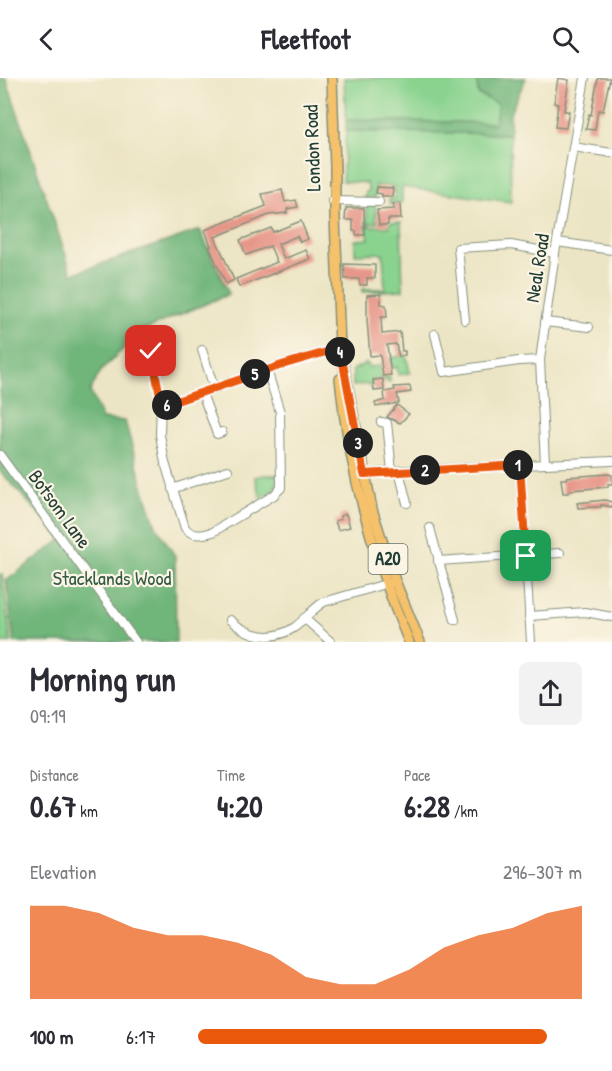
<!DOCTYPE html>
<html lang="en">
<head>
<meta charset="utf-8">
<style>
  body { margin:0; font-family:"Patrick Hand",sans-serif; background:#f2f2f3; color:#2b2b33; height:100vh; display:flex; flex-direction:column; font-size:22px; white-space:nowrap }
  * { box-sizing:border-box; margin:0 }
  p { font-size:20px; color:#7c7c81 }
  .icon { flex:none; width:33px; height:33px; fill:none; stroke:currentColor; stroke-width:2; stroke-linecap:round; stroke-linejoin:round }
  .map { position:relative; height:564px; overflow:hidden }
  .side { display:flex; flex-direction:column; background:#fff; flex:1 }
  .side>* { flex:none }
  .pin { position:absolute; display:grid; place-items:center; width:51px; height:51px; color:#fff; margin:-26px; border-radius:12px; box-shadow:0 3px 9px #0006 }
  .km { position:absolute; width:30px; height:30px; margin:-15px; border-radius:50%; background:#222; color:#fff; font-size:16px; line-height:30px; text-align:center }
  .round { display:grid; place-items:center; flex:none; width:63px; height:63px; border-radius:9px; background:#f2f2f3 }
  .summary { display:flex; align-items:center; justify-content:space-between; height:102px; padding:0 30px }
  h1 { font-size:33px; font-weight:800; line-height:45px }
  .figures { display:grid; grid-template-columns:repeat(3,1fr); gap:9px; height:102px; padding:6px 30px }
  .figures div { display:grid; align-content:center }
  .figures b { font-size:30px; font-weight:800 }
  .figures small { font-size:16px; font-weight:400 }
  .figures p { font-size:16px }
  .chart { height:168px; padding:12px 30px }
  .chart p { display:flex; justify-content:space-between }
  .chart svg { width:100%; height:108px; margin-top:6px; fill:#ea580c; opacity:.7 }
  ul { padding:0 30px; list-style:none; font-size:20px }
  li { display:grid; grid-template-columns:96px 72px 1fr; align-items:center; height:45px }
  li i { height:15px; border-radius:8px; background:#ea580c }
  header { display:flex; justify-content:space-between; align-items:center; height:78px; padding:0 30px; background:#fff; font-size:27px; font-weight:800 }
  .map>svg:first-child { display:block }
  .green { fill:#8ad38f; stroke:#548862; stroke-width:1.5 }
  .forest { fill:#6fb57a; stroke:#477957; stroke-width:1.5 }
  .building { fill:#e7978a }
  .lines { fill:none; stroke-linecap:round; stroke-linejoin:round }
  .minor-casing { stroke:#86917c; stroke-width:10 }
  .major-casing { stroke:#86917c; stroke-width:12 }
  .minor { stroke:#fff; stroke-width:8 }
  .major { stroke:#f5c16b; stroke-width:9 }
  .route-casing { stroke:#fff; stroke-width:12 }
  .route { stroke:#ea580c; stroke-width:8 }
  .labels { text-anchor:middle; stroke-width:4.5; stroke-linejoin:round; paint-order:stroke }
  .shield { fill:#fcf5e5; stroke:#617469; stroke-width:1.5 }
  .shield-label { font-size:18px; font-weight:bold; fill:#1f3d34 }
  .street-label { font-size:20px; fill:#1f3d34; stroke:#fcf5e5 }
  .park-label { font-size:20px; fill:#345b46; stroke:#fcf5e5 }
</style>
</head>
<body>
<header><svg class="icon" aria-label="back" viewBox="0 0 24 24"><path d="M15 5l-7 7 7 7"/></svg>Fleetfoot<svg class="icon" aria-label="search" viewBox="0 0 24 24"><circle cx="10" cy="10" r="6"/><path d="M15 15l6 6"/></svg></header>
<div class="map">
<svg width="612" height="564" viewBox="0 0 612 564">
  <rect width="100%" height="100%" fill="#fcf5e5"/>
  <filter id="ink" filterUnits="userSpaceOnUse"><feTurbulence type="fractalNoise" baseFrequency=".0167" numOctaves="2"/><feDisplacementMap in="SourceGraphic" scale="12" xChannelSelector="R" yChannelSelector="G"/><feConvolveMatrix kernelMatrix="1 2 1 2 8 2 1 2 1" color-interpolation-filters="sRGB"/></filter>
  <filter id="wash" filterUnits="userSpaceOnUse"><feTurbulence type="fractalNoise" baseFrequency=".008" numOctaves="4" result="noise"/><feDisplacementMap in="SourceGraphic" scale="24" xChannelSelector="R" yChannelSelector="G"/><feGaussianBlur stdDeviation="1.35" result="paint"/><feColorMatrix in="noise" values="0 0 0 0 0 0 0 0 0 0 0 0 0 0 0 0 0 1.4 0 .05"/><feComposite in="paint" operator="in"/></filter>
  <g filter="url(#wash)">
    <rect width="100%" height="100%" fill="#ece5c5"/>
    <!-- green -->
    <g class="green">
      <path d="M 344,0 L 477,0 L 478,16 L 498,25 L 495,45 L 346,42 Z"/>
      <path d="M 346,53 L 510,56 L 511,124 L 402,109 L 402,125 L 390,126 L 389,121 L 395,120 L 395,108 L 376,107 L 375,120 L 363,120 L 366,119 L 366,114 L 369,113 L 367,105 L 342,103 Z"/>
      <path d="M 367,125 L 375,127 L 377,145 L 369,145 L 368,148 L 389,149 L 390,144 L 401,144 L 403,212 L 362,214 L 362,211 L 385,211 L 383,175 L 355,176 L 355,162 L 369,161 L 366,148 L 367,148 Z"/>
      <path d="M 406,277 L 410,295 L 398,297 L 397,289 L 392,290 L 391,280 Z"/>
      <path d="M 366,285 L 369,289 L 380,288 L 382,299 L 390,299 L 390,304 L 386,304 L 385,301 L 372,302 L 372,308 L 368,308 L 367,306 L 353,308 L 353,292 Z"/>
      <path d="M 264,397 L 278,397 C 278,410 272,413 261,420 L 255,399 Z"/>
      <path d="M 0,496 L 2,497 L 11,564 L 0,564 Z"/>
    </g>
    <!-- forest -->
    <g class="forest">
      <path d="M 0,0 L 6,0 L 72,196 L 200,152 L 229,216 L 141,253 L 101,293 L 90,313 L 102,341 L 125,343 L 144,412 L 156,448 L 175,478 L 176,564 L 14,564 L 6,503 L 62,461 L 0,393 Z"/>
      <path d="M 477,0 L 526,0 L 510,35 L 510,56 L 346,53 L 346,42 L 495,45 L 498,26 L 478,16 Z"/>
    </g>
    <g id="blocks">
      <!-- building -->
      <g class="building">
        <path d="M 558,0 L 569,2 L 564,33 L 569,33 L 566,50 L 555,49 L 558,26 L 554,25 Z"/>
        <path d="M 598,0 L 610,0 L 603,33 L 598,32 L 595,52 L 586,51 L 589,36 L 591,37 Z"/>
        <path d="M 377,109 L 393,110 L 392,119 L 382,119 L 382,116 L 376,115 Z"/>
        <path d="M 282,112 L 285,124 L 296,122 L 298,129 L 287,131 L 287,135 L 269,137 L 215,159 L 234,202 L 226,206 L 209,169 L 211,168 L 205,152 L 266,128 L 262,116 Z"/>
        <path d="M 400,125 L 401,141 L 388,141 L 388,147 L 379,147 L 377,132 L 394,131 L 393,126 Z"/>
        <path d="M 346,130 L 364,130 L 365,157 L 356,157 L 356,153 L 353,153 L 353,142 L 345,142 Z"/>
        <path d="M 301,143 L 308,161 L 300,164 L 297,158 L 278,166 L 284,181 L 306,172 L 310,181 L 239,209 L 236,201 L 277,184 L 270,168 L 246,177 L 240,162 L 271,150 L 273,154 Z"/>
        <path d="M 344,186 L 375,187 L 375,200 L 367,200 L 367,207 L 360,207 L 359,201 L 345,201 Z"/>
        <path d="M 381,216 L 381,226 L 386,227 L 387,239 L 381,239 L 382,256 L 400,254 L 402,273 L 405,273 L 405,277 L 399,279 L 396,266 L 387,267 L 391,297 L 383,298 L 380,277 L 370,278 L 367,242 L 367,217 Z"/>
        <path d="M 383,301 L 384,312 L 374,313 L 373,302 Z"/>
        <path d="M 410,308 L 411,314 L 397,316 L 399,325 L 376,329 L 375,325 L 385,322 L 384,314 L 395,312 L 394,309 Z"/>
        <path d="M 397,327 L 409,336 L 400,345 L 387,339 Z"/>
        <path d="M 608,396 L 612,397 L 612,406 L 608,406 L 608,409 L 571,412 L 568,415 L 563,415 L 561,401 L 567,401 L 567,399 Z"/>
        <path d="M 605,422 L 612,424 L 612,429 L 601,427 L 601,429 L 578,430 L 577,425 Z"/>
        <path d="M 346,436 L 350,449 L 338,452 L 335,443 L 341,441 L 340,438 Z"/>
      </g>
    </g>
  </g>
  <g filter="url(#ink)">
    <use href="#blocks" fill-opacity="0" stroke="#86917c" stroke-width="1.5"/>
    <g class="lines">
      <!-- minor casing -->
      <g class="minor-casing">
        <g id="minor">
          <path d="M 573,69 L 612,75"/>
          <path d="M 332,123 L 379,124"/>
          <path d="M 557,164 L 612,172"/>
          <path d="M 465,242 L 458,170 L 511,167 L 555,175"/>
          <path d="M 545,244 L 589,249"/>
          <path d="M 435,256 L 444,294 L 519,283 L 540,282"/>
          <path d="M 202,272 L 214,310"/>
          <path d="M 151,273 L 161,322 L 160,357 L 165,385 L 185,450 C 193,459 202,457 213,454 L 274,417 L 281,410 L 280,334 L 267,292"/>
          <path d="M 202,315 L 217,356 L 222,354"/>
          <path d="M 162,328 L 285,286 L 340,270"/>
          <path d="M 381,344 L 387,345 L 392,393"/>
          <path d="M 0,377 L 136,564"/>
          <path d="M 545,386 L 540,282 L 555,175 L 585,0"/>
          <path d="M 520,387 L 531,564"/>
          <path d="M 399,393 L 407,425"/>
          <path d="M 359,397 L 392,393 L 612,383"/>
          <path d="M 172,411 L 228,392"/>
          <path d="M 430,450 L 455,542"/>
          <path d="M 438,483 L 560,475"/>
          <path d="M 529,538 L 585,534 L 612,539"/>
          <path d="M 304,540 L 330,563"/>
          <path d="M 230,542 C 249,559 273,564 295,549 C 306,541 313,530 324,524 L 389,505"/>
        </g>
      </g>
      <!-- major casing -->
      <g class="major-casing">
        <g id="major">
          <path d="M 332,0 L 335,90 L 335,139 L 340,270 L 372,431 L 395,503 L 420,564"/>
          <path d="M 340,301 C 349,392 373,479 409,564"/>
        </g>
      </g>
      <!-- minor -->
      <use href="#minor" class="minor"/>
      <!-- major -->
      <use href="#major" class="major"/>
    </g>
  </g>
  <g class="lines" filter="url(#ink)">
    <!-- route casing -->
    <g class="route-casing">
      <path id="route" d="M 151,273 L 162,328 L 285,286 L 340,270 L 364,396 L 520,387 L 526,478"/>
    </g>
    <!-- route -->
    <use href="#route" class="route"/>
  </g>
  <g class="labels">
    <!-- shield labels -->
    <rect class="shield" x="368.5" y="466" width="39" height="30" rx="4.5"/>
    <g class="shield-label">
      <text x="388" y="487">A20</text>
    </g>
    <!-- street labels -->
    <g class="street-label">
      <text transform="translate(312 70) rotate(-92)" y="7">London Road</text>
      <text transform="translate(537 190) rotate(-81)" y="7">Neal Road</text>
      <text transform="translate(60 431) rotate(54)" y="7">Botsom Lane</text>
    </g>
    <!-- park labels -->
    <g class="park-label">
      <text x="112" y="507">Stacklands Wood</text>
    </g>
  </g>
</svg>
<div class="pin" style="left:526px;top:478px;background:#1e9e55"><svg class="icon" aria-label="arrive" viewBox="0 0 24 24"><path d="M6 21V4h12l-3 4 3 4H6"/></svg></div>
<div class="pin" style="left:151px;top:273px;background:#d93025"><svg class="icon" aria-label="check" viewBox="0 0 24 24"><path d="M5 12l5 5 9-10"/></svg></div>
<b class="km" style="left:518px;top:387px">1</b>
<b class="km" style="left:425px;top:392px">2</b>
<b class="km" style="left:358px;top:365px">3</b>
<b class="km" style="left:340px;top:274px">4</b>
<b class="km" style="left:255px;top:296px">5</b>
<b class="km" style="left:167px;top:327px">6</b>
</div>
<section class="side">
<div class="summary"><div><h1>Morning run</h1><p>09:19</p></div><a class="round"><svg class="icon" aria-label="share" viewBox="0 0 24 24"><path d="M12 15V3M7 8l5-5 5 5M5 13v7h14v-7"/></svg></a></div>
<div class="figures">
<div><p>Distance</p><b>0.67<small> km</small></b></div>
<div><p>Time</p><b>4:20</b></div>
<div><p>Pace</p><b>6:28<small> /km</small></b></div>
</div>
<div class="chart"><p><span>Elevation</span>296–307 m</p>
<svg viewBox="0 0 160 44" preserveAspectRatio="none"><path d="M0 44V6L10 6L20 9L30 15L40 18L50 18L60 21L70 26L80 35L90 38L100 38L110 32L120 23L130 18L140 15L150 9L160 6V44z"/></svg>
</div>
<ul>
<li><b>100 m</b>6:17<i style="width:91%"></i></li>
</ul>
</section>
</body>
</html>
